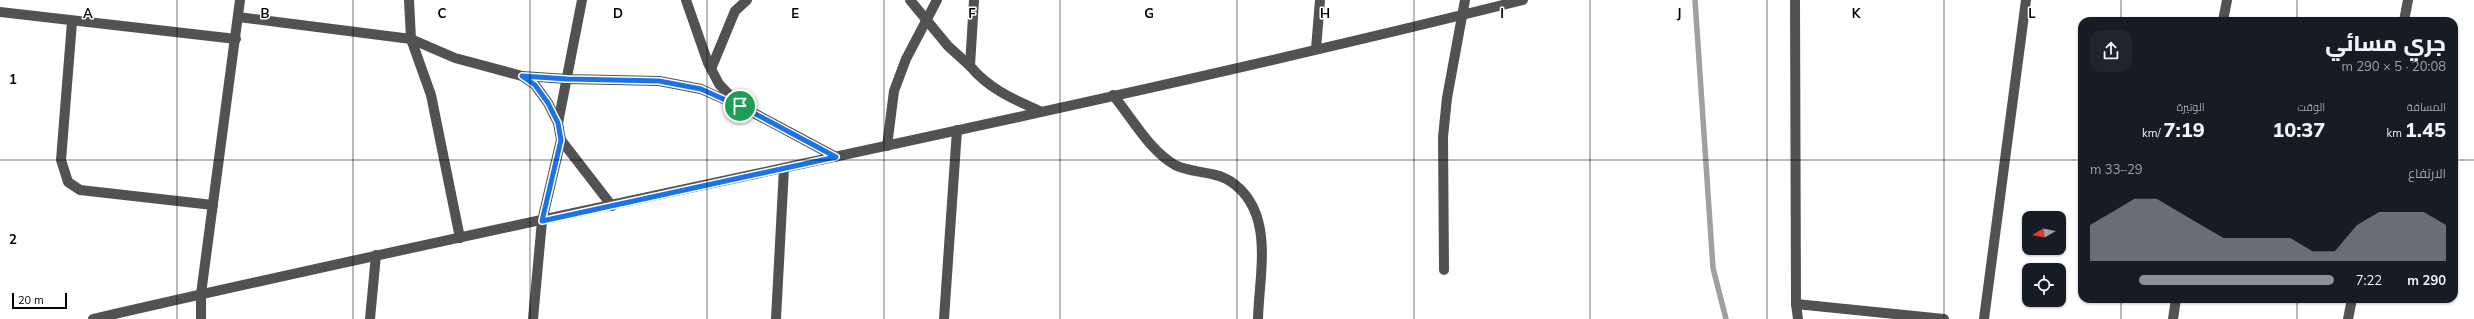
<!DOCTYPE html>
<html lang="ar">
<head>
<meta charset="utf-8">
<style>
  body { margin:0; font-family:Mulish,Cairo,sans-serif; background:#20242c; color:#f1f3f6; direction:rtl; height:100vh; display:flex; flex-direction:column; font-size:15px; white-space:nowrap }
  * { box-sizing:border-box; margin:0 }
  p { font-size:13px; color:#9ea1a6 }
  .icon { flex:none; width:22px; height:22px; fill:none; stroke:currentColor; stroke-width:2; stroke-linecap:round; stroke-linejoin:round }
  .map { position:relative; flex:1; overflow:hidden; direction:ltr }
  .drawer { position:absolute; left:2078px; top:17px; width:380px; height:286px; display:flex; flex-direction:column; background:#171b24; border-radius:12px; box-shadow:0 1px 3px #0004; direction:rtl }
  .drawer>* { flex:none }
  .needle { width:26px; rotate:261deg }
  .fabs { position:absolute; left:2022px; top:211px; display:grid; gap:8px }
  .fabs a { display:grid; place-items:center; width:44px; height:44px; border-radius:8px; background:#171b24; box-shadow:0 1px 3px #0004; font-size:20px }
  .scale { position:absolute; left:12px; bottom:10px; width:55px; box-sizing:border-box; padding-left:4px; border:2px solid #000; border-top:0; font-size:11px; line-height:14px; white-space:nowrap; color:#000; -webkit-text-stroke:3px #fff; paint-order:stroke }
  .pin { position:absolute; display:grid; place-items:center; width:34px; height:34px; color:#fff; margin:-17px; border:2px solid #fff; border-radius:50%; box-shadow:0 1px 4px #0007 }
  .round { display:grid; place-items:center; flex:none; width:42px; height:42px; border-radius:12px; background:#20242c }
  .summary { display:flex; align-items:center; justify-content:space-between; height:68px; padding:0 12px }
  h1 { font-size:22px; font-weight:800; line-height:30px }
  .stats { display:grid; grid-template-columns:repeat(3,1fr); gap:6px; height:68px; padding:4px 12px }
  .stats div { display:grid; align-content:center }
  .stats b { font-size:20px; font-weight:800 }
  .stats small { font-size:11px; font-weight:400 }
  .stats p { font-size:11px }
  .chart { height:112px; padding:8px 12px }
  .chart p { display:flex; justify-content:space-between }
  .chart svg { width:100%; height:72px; margin-top:4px; fill:#8c9099; opacity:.7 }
  ul { padding:0 12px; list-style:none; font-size:13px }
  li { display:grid; grid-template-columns:64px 48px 1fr; align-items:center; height:30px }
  li i { height:10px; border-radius:5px; background:#8c9099 }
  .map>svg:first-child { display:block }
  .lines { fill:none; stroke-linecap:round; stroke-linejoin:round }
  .stream { stroke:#a0a0a0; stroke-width:5.5 }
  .minor { stroke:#525252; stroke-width:10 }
  .route-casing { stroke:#fff; stroke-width:8 }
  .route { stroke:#1a73e8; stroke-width:5 }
  .grid { fill:none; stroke:#000; stroke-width:1; stroke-opacity:0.55 }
  .grid-label { font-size:13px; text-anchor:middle; font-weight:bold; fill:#000; stroke:#fff; stroke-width:3; stroke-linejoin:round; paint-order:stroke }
</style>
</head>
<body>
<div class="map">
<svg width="2474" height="319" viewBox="0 0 2474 319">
  <rect width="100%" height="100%" fill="#fff"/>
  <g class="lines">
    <!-- stream -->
    <path class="stream" d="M 1695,0 L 1713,268 L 1726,319"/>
    <!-- minor -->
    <g class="minor">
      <path d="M 409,0 L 411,39 L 431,95 L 460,238"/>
      <path d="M 582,0 L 558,123 L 561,140 L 612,206"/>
      <path d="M 686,0 L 708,63 L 719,84 L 736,102"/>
      <path d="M 910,0 L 948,46 L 970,66"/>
      <path d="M 974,0 L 970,66 C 989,89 1013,99 1040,111"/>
      <path d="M 1795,0 L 1796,304 L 1798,319"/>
      <path d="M 0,12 L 236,39"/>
      <path d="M 238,17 L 411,39 L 455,58 L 522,76 L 535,85 L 548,103 L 558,123"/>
      <path d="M 2223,21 L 2227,0"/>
      <path d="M 2404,21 L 2408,0"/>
      <path d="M 72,22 L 61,160 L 68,182 L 80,190 L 213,205"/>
      <path d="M 1316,49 L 1320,0"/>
      <path d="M 711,69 L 735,11 L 747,0"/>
      <path d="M 522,76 L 567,79 L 659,81 L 701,89 L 750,111 L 836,157"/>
      <path d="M 1113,95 C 1132,118 1149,150 1175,165 C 1190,173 1215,171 1230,181 C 1276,211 1259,274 1258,319"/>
      <path d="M 887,146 L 894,91 L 906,59 L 937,0"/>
      <path d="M 1444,270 L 1443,137 L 1447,98 L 1465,0"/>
      <path d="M 1796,304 L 1944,319"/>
      <path d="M 93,319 C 569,209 1049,118 1523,0"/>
      <path d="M 201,319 L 201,294 L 240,0"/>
      <path d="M 370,319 L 376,255"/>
      <path d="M 533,319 L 542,221 L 561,140"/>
      <path d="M 776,319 L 784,168"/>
      <path d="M 944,319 L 957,130"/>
      <path d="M 1984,319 L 2026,0"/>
      <path d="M 2173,319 L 2176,299"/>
      <path d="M 2348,319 L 2352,299"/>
    </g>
  </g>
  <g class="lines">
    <!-- route casing -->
    <g class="route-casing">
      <path id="route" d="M 522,76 L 567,79 L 659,81 L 701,89 L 750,111 L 836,157 L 542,221 L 561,140 L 558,123 L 548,103 L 535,85 Z"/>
    </g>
    <!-- route -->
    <use href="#route" class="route"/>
  </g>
  <!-- grid -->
  <path class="grid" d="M 177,0 L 177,319M 353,0 L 353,319M 530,0 L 530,319M 707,0 L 707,319M 884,0 L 884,319M 1060,0 L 1060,319M 1237,0 L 1237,319M 1414,0 L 1414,319M 1590,0 L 1590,319M 1767,0 L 1767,319M 1944,0 L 1944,319M 2121,0 L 2121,21M 2297,0 L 2297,21M 0,160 L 2082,160M 2454,160 L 2474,160M 2121,299 L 2121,319M 2297,299 L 2297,319"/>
  <g class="grid-label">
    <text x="88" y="18">A</text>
    <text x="265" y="18">B</text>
    <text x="442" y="18">C</text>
    <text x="618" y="18">D</text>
    <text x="795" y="18">E</text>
    <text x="972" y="18">F</text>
    <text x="1149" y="18">G</text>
    <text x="1325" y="18">H</text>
    <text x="1502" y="18">I</text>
    <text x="1679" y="18">J</text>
    <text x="1856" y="18">K</text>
    <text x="2032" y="18">L</text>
    <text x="13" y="84">1</text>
    <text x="13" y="244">2</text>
  </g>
</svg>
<div class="fabs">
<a><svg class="needle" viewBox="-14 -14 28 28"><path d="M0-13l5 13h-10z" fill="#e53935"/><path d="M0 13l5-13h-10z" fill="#9ea1a6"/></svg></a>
<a><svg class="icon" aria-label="locate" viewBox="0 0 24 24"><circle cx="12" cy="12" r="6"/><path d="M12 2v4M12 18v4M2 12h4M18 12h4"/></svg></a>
</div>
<div class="scale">20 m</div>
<div class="pin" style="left:740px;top:106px;background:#1e9e55"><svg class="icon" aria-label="arrive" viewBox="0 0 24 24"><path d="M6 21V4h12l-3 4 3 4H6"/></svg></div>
<section class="drawer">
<div class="summary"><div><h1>جري مسائي</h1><p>20:08 · 5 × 290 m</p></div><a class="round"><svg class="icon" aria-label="share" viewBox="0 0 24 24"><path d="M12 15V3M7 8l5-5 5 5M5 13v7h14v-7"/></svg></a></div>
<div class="stats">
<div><p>المسافة</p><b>1.45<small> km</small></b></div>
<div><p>الوقت</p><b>10:37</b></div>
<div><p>الوتيرة</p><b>7:19<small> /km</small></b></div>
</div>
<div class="chart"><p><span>الارتفاع</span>29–33 m</p>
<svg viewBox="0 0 160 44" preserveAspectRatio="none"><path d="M0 44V22L10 14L20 6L30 6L40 14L50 22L60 30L70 30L80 30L90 30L100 38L110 38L120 22L130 14L140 14L150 14L160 22V44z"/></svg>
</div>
<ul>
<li><b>290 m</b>7:22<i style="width:80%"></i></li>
</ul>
</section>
</div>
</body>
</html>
